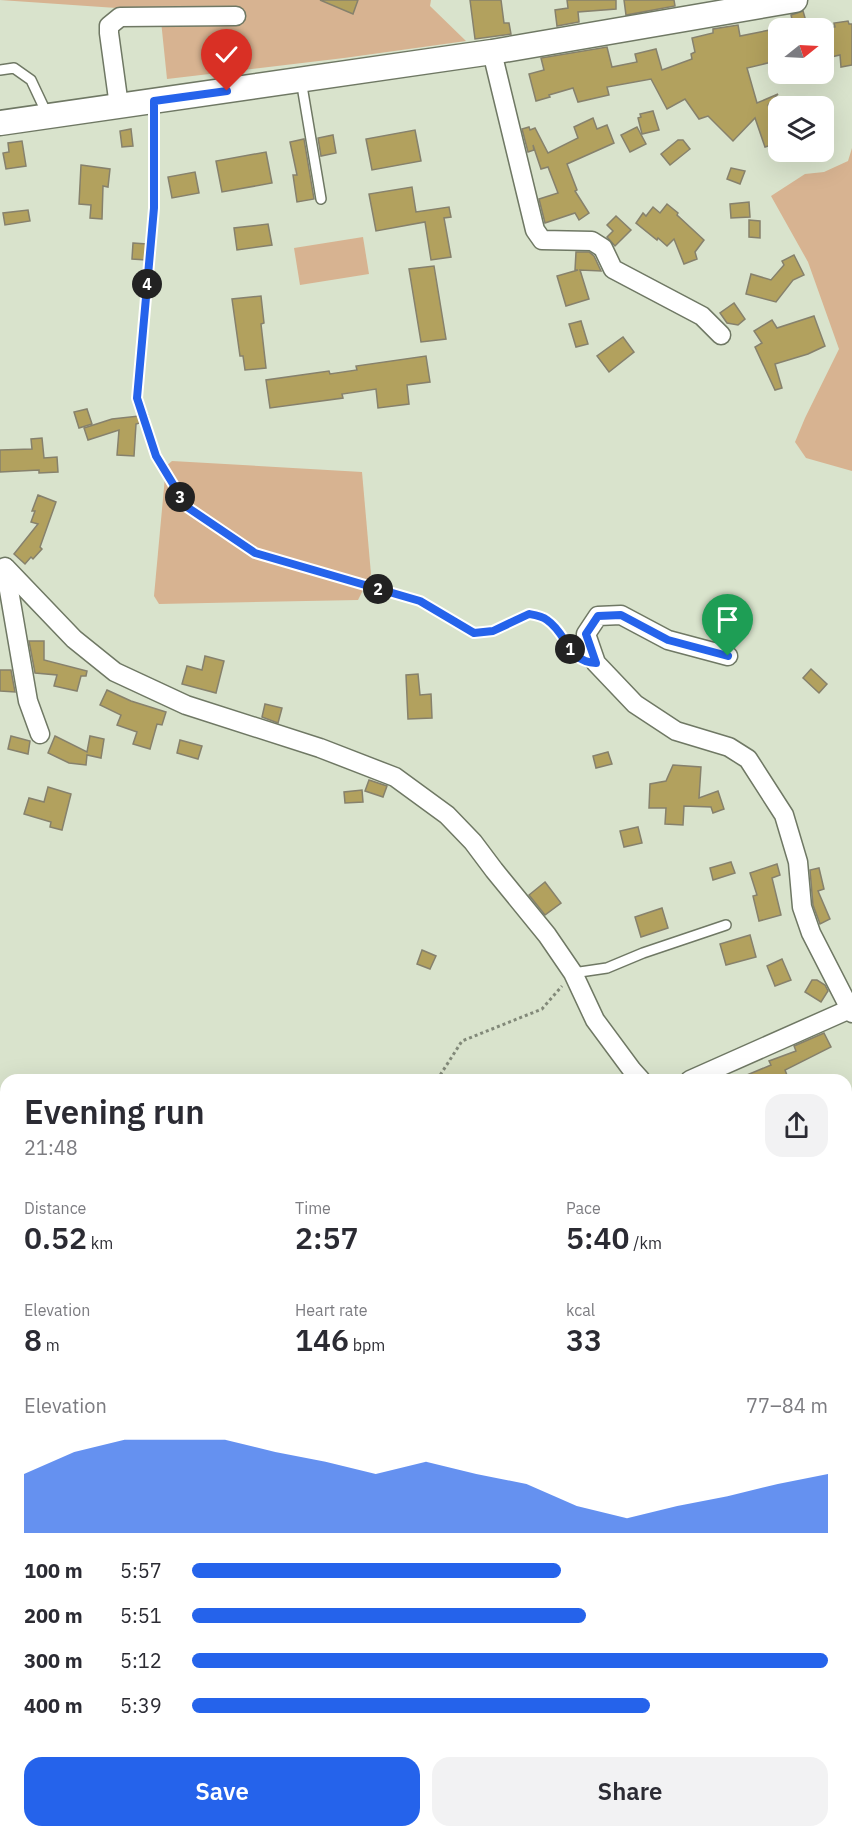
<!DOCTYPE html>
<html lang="en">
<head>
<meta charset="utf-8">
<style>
  body { margin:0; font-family:"IBM Plex Sans",sans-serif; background:#f2f2f3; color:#2b2b33; height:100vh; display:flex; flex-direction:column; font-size:22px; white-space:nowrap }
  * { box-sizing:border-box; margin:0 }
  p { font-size:20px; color:#7c7c81 }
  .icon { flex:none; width:33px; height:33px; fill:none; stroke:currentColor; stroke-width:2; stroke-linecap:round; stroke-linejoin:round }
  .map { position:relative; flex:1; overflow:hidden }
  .side { position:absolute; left:0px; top:1074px; width:852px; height:764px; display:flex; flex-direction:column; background:#fff; border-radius:18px 18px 0 0; box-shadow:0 6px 24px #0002 }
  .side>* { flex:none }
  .needle { width:39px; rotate:72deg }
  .tools { position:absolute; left:768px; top:18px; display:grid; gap:12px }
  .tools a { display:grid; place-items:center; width:66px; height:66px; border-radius:12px; background:#fff; box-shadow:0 6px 24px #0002; font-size:30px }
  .pin { position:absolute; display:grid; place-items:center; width:51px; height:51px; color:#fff; margin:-62px -26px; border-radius:50% 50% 50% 0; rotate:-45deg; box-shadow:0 0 6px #0007 }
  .pin .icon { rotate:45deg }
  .km { position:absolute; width:30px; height:30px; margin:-15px; border-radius:50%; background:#222; color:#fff; font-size:16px; line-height:30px; text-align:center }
  .round { display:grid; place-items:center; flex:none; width:63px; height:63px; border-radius:18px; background:#f2f2f3 }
  .headline { display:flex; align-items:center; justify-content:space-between; height:102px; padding:0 24px }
  h1 { font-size:33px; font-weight:600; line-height:45px }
  .figures { display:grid; grid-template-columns:repeat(3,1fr); gap:9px; height:102px; padding:6px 24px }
  .figures div { display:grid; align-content:center }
  .figures b { font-size:30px; font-weight:600 }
  .figures small { font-size:16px; font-weight:400 }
  .figures p { font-size:16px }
  .chart { height:168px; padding:12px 24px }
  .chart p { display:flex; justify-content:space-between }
  .chart svg { width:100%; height:108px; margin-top:6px; fill:#2563eb; opacity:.7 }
  .action { display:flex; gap:12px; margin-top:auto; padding:12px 24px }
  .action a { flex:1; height:69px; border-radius:18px; background:#2563eb; color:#fff; font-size:24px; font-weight:600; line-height:69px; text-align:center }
  .action a+a { background:#f2f2f3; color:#2b2b33 }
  ul { padding:0 24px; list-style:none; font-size:20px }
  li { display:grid; grid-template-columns:96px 72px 1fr; align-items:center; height:45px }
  li i { height:15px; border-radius:8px; background:#2563eb }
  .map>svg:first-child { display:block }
  .green { fill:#d7b391 }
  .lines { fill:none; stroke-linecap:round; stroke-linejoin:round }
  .stream { stroke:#71cec6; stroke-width:4.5 }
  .building { fill:#b2a15e; stroke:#86816c; stroke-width:1.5 }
  .lane-casing { stroke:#6f7864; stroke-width:12 }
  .street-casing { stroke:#6f7864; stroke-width:21 }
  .secondary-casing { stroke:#6f7864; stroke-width:27 }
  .path { stroke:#828979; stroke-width:3; stroke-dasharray:3 3; stroke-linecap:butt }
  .lane { stroke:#fff; stroke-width:9 }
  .street { stroke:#fff; stroke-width:18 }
  .secondary { stroke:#fff; stroke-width:24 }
  .route-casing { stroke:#fff; stroke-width:12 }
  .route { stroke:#2563eb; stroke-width:8 }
</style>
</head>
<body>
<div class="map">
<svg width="852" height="1837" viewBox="0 0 852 1837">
  <rect width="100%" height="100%" fill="#d9e3cc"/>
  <!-- green -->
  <g class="green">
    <path d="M 0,0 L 431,0 L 430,6 L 466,41 L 344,58 L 167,79 L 160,11 Z"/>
    <path d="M 852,148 L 852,471 L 806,458 L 795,442 L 805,418 L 839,349 L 808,262 L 771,196 L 805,174 L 824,172 L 848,161 Z"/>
    <path d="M 363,237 L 369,274 L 300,285 L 294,248 Z"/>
    <path d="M 172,461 L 362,472 L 371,574 L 358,600 L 159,604 L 154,596 L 166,466 Z"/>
  </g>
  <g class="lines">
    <!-- stream -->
    <path class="stream" d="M 838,1832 L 847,1837"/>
  </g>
  <!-- building -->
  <g class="building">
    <path d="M 320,0 L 358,0 L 353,14 Z"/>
    <path d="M 470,0 L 501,0 L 504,23 L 509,23 L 511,34 L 475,39 Z"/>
    <path d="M 567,0 L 616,0 L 616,9 L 578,12 L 579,22 L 557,26 L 555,10 L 568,8 Z"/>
    <path d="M 624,0 L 674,0 L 675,6 L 626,15 Z"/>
    <path d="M 803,11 L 808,28 L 794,28 L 791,15 Z"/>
    <path d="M 848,21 L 849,24 L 852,24 L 852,65 L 841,67 L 840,55 L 831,57 L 828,44 L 824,45 L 824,29 L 835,27 L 834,23 Z"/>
    <path d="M 738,25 L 740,36 L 775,29 L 777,40 L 772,41 L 776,61 L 747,68 L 757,103 L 778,94 L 768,105 L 772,113 L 778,110 L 778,143 L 765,147 L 755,118 L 733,141 L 708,116 L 699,119 L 685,99 L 667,109 L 651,79 L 607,87 L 609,95 L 578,102 L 573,88 L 549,95 L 550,97 L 536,101 L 529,74 L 544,70 L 541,58 L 607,47 L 612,67 L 637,62 L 635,54 L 656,49 L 662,70 L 692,59 L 691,54 L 695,52 L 692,38 L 713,33 L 713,29 Z"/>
    <path d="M 653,111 L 659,130 L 642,134 L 638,118 L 641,117 L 640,114 Z"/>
    <path d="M 593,118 L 597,129 L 607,125 L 614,143 L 567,164 L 577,190 L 575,191 L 589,213 L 579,220 L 575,213 L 545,223 L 539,199 L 558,193 L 548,167 L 541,169 L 533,145 L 534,150 L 528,152 L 522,129 L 529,127 L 530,130 L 535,128 L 548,153 L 578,138 L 574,127 Z"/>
    <path d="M 637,127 L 646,144 L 630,152 L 621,135 Z"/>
    <path d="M 131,129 L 133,146 L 122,147 L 120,131 Z"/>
    <path d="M 415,130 L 421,161 L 372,170 L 366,139 Z"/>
    <path d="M 333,135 L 336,153 L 321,156 L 318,138 Z"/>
    <path d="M 304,139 L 314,199 L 297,202 L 293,175 L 297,175 L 290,142 Z"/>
    <path d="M 678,140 L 683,140 L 690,149 L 670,165 L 661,154 Z"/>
    <path d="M 22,141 L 26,166 L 6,169 L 3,153 L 9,152 L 8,143 Z"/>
    <path d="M 266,152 L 272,183 L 222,192 L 216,161 Z"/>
    <path d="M 81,165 L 110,169 L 108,187 L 103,186 L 102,219 L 90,218 L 91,205 L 79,204 Z"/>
    <path d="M 731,168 L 745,171 L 740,184 L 727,179 Z"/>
    <path d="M 195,172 L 199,193 L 172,198 L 168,177 Z"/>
    <path d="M 412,187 L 416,212 L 449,207 L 451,217 L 444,218 L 451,257 L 431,260 L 425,222 L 376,231 L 369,194 Z"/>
    <path d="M 749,202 L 750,217 L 731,218 L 730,204 Z"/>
    <path d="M 667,204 L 678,213 L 677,215 L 704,240 L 695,252 L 697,259 L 684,264 L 674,239 L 667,246 L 658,238 L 657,240 L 636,223 L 643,213 L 646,216 L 653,207 L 660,213 Z"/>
    <path d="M 28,210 L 30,221 L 5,225 L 3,213 Z"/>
    <path d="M 616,216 L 631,230 L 615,246 L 607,237 L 613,231 L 607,225 Z"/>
    <path d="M 749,220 L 760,221 L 760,238 L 749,237 Z"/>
    <path d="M 268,224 L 272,245 L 237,250 L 234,228 Z"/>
    <path d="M 133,243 L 147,244 L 146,260 L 132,259 Z"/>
    <path d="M 576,252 L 589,252 L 594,256 L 601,271 L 580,270 L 589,299 L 566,306 L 557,276 L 578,270 L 575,270 Z"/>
    <path d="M 794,255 L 804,275 L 793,280 L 776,302 L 746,294 L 751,274 L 771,280 L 784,265 L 782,261 Z"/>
    <path d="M 434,266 L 446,339 L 421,342 L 409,269 Z"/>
    <path d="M 261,296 L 264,323 L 261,324 L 266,368 L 245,370 L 243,356 L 240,356 L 232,299 Z"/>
    <path d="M 734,303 L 745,319 L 738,325 L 727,323 L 720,313 Z"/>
    <path d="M 814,316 L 825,346 L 808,354 L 775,364 L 782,388 L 775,390 L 755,347 L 762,343 L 754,331 L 772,320 L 777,328 Z"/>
    <path d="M 581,321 L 588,344 L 576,347 L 569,324 Z"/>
    <path d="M 623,337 L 634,352 L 609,372 L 597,356 Z"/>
    <path d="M 426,356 L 430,382 L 407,385 L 409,404 L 378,408 L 376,389 L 342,394 L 343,398 L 270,408 L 266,380 L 329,371 L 330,374 L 357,370 L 356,366 Z"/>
    <path d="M 87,409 L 92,424 L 79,428 L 74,412 Z"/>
    <path d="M 148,415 L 149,420 L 136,424 L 134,456 L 117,455 L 119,430 L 88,440 L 84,428 L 112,419 Z"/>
    <path d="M 42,438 L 44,458 L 57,457 L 58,472 L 39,473 L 39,470 L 0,472 L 0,450 L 32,449 L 31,439 Z"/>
    <path d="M 38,495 L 56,502 L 40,547 L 42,549 L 33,559 L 31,557 L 25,564 L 14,554 L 38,524 L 31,522 L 35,511 L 32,511 Z"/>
    <path d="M 29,641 L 44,641 L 44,660 L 87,671 L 86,676 L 81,676 L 77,691 L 54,686 L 57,675 L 35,673 Z"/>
    <path d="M 205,656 L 224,661 L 216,693 L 182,684 L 187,666 L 202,670 Z"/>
    <path d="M 811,669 L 827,684 L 819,693 L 803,678 Z"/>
    <path d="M 0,670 L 11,670 L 15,692 L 0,691 Z"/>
    <path d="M 418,674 L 420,695 L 431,694 L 432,718 L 408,719 L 406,675 Z"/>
    <path d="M 107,690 L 131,701 L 166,712 L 162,725 L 157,724 L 150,749 L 133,744 L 137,732 L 117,725 L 121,715 L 100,705 Z"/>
    <path d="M 265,704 L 282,708 L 278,723 L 262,717 Z"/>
    <path d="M 11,736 L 30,741 L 28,754 L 8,749 Z"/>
    <path d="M 55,736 L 87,752 L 90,736 L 104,739 L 101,758 L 87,755 L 86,765 L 69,763 L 48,753 Z"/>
    <path d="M 180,740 L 202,746 L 198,759 L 177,753 Z"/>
    <path d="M 608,752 L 612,764 L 596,768 L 593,756 Z"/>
    <path d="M 673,765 L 701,767 L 699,798 L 718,791 L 724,809 L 713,813 L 711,807 L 684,806 L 683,825 L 665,824 L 666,808 L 649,808 L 650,784 L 666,781 Z"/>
    <path d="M 369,780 L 387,786 L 383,797 L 365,791 Z"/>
    <path d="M 48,787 L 71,794 L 62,830 L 50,827 L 51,822 L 24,814 L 29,798 L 44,802 Z"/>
    <path d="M 362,790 L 363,802 L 345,803 L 344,792 Z"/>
    <path d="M 638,827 L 642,843 L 624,847 L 620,831 Z"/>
    <path d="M 731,862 L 735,873 L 713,880 L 710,868 Z"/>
    <path d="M 777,864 L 780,875 L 772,878 L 781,915 L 759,921 L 753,896 L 757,895 L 750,873 Z"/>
    <path d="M 819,868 L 824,889 L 818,891 L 830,919 L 820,924 L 813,905 L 810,870 Z"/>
    <path d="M 545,882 L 561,903 L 545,915 L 529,895 Z"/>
    <path d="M 662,908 L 668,928 L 641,937 L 635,917 Z"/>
    <path d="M 750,935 L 756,957 L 726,965 L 720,944 Z"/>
    <path d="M 422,950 L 436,956 L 430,969 L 417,964 Z"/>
    <path d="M 782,959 L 791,980 L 775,986 L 767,966 Z"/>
    <path d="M 812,980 L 817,980 L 825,985 L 828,991 L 821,1002 L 805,992 Z"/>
    <path d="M 824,1033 L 831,1047 L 785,1070 L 789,1080 L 735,1080 L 771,1065 L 769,1061 L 796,1051 L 794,1046 Z"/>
  </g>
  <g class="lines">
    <!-- lane casing -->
    <g class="lane-casing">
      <g id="lane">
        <path d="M 0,70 L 14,68 L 31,80 L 47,114"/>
        <path d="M 301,80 L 321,199"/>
        <path d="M 573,973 L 607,968 L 643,953 L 726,925"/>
      </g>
    </g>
    <!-- street casing -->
    <g class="street-casing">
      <g id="street">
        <path d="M 492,52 L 535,230 L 542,240 L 592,241 L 603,248 L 613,269 L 702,316 L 721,335"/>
        <path d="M 119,106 L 109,33 L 109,26 L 120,17 L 236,16"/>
        <path d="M 5,567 L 28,701 L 40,734"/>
        <path d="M 6,568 L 74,639 L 115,672 L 186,705 L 320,748 L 395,777 L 447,815 L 473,842 L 494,870 L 547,935 L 573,973 L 595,1020 L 632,1070 L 641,1080"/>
        <path d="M 728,656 L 668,640 L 621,615 L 598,616 L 586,634 L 596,663 L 635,704 L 676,731 L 729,747 L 748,759 L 784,815 L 798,862 L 802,907 L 811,933 L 852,1013"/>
        <path d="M 690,1080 L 850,1009"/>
        <path d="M 846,1458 L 852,1461"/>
      </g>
    </g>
    <!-- secondary casing -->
    <g class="secondary-casing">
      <path id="secondary" d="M 0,123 L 492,52 L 795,0"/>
    </g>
    <!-- path -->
    <g class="path">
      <path d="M 154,119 L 154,208 L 137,398 L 156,456 L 187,507 L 255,553 L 420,601 L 474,633 L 493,631 L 529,614 C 542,617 554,622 562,634 C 567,642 569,650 576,655"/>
      <path d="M 437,1080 L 462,1041 L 542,1009 L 562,986"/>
      <path d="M 0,1426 L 6,1418"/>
    </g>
    <!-- lane -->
    <use href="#lane" class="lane"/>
    <!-- street -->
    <use href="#street" class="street"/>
    <!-- secondary -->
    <use href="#secondary" class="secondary"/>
  </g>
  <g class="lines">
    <!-- route casing -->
    <g class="route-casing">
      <path id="route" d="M 227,91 L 154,101 L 154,208 L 137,398 L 156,456 L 187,507 L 255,553 L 420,601 L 474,633 L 493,631 L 529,614 C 535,615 542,616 547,620 C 568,634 567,662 596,663 L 586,634 L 598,616 L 621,615 L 668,640 L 728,656"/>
    </g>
    <!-- route -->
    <use href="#route" class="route"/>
  </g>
</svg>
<div class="tools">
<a><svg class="needle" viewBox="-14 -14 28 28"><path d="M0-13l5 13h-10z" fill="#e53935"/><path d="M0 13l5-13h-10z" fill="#7c7c81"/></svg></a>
<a><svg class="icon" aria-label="layers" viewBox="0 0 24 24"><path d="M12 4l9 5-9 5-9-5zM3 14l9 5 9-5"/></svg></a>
</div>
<div class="pin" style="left:728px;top:656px;background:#1e9e55"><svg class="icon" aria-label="arrive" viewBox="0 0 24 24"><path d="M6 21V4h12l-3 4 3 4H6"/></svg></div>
<div class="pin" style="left:227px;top:91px;background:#d93025"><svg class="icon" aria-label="check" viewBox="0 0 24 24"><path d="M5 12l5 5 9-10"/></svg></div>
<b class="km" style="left:570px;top:649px">1</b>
<b class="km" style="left:378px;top:589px">2</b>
<b class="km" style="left:180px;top:497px">3</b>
<b class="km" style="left:147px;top:284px">4</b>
<section class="side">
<div class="headline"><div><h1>Evening run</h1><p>21:48</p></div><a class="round"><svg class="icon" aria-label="share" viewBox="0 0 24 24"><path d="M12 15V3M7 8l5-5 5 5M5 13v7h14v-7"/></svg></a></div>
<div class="figures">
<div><p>Distance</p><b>0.52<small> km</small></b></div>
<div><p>Time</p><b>2:57</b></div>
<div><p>Pace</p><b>5:40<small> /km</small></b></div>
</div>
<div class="figures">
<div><p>Elevation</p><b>8<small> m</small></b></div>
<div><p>Heart rate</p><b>146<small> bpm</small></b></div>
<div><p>kcal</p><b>33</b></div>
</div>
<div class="chart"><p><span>Elevation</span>77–84 m</p>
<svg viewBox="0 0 160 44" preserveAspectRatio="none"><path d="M0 44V20L10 11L20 6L30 6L40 6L50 11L60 15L70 20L80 15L90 20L100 24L110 33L120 38L130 33L140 29L150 24L160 20V44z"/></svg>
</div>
<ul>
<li><b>100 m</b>5:57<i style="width:58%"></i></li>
<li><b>200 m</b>5:51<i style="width:62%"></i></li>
<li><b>300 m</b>5:12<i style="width:100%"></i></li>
<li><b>400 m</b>5:39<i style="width:72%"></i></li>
</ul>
<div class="action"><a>Save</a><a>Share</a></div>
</section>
</div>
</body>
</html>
